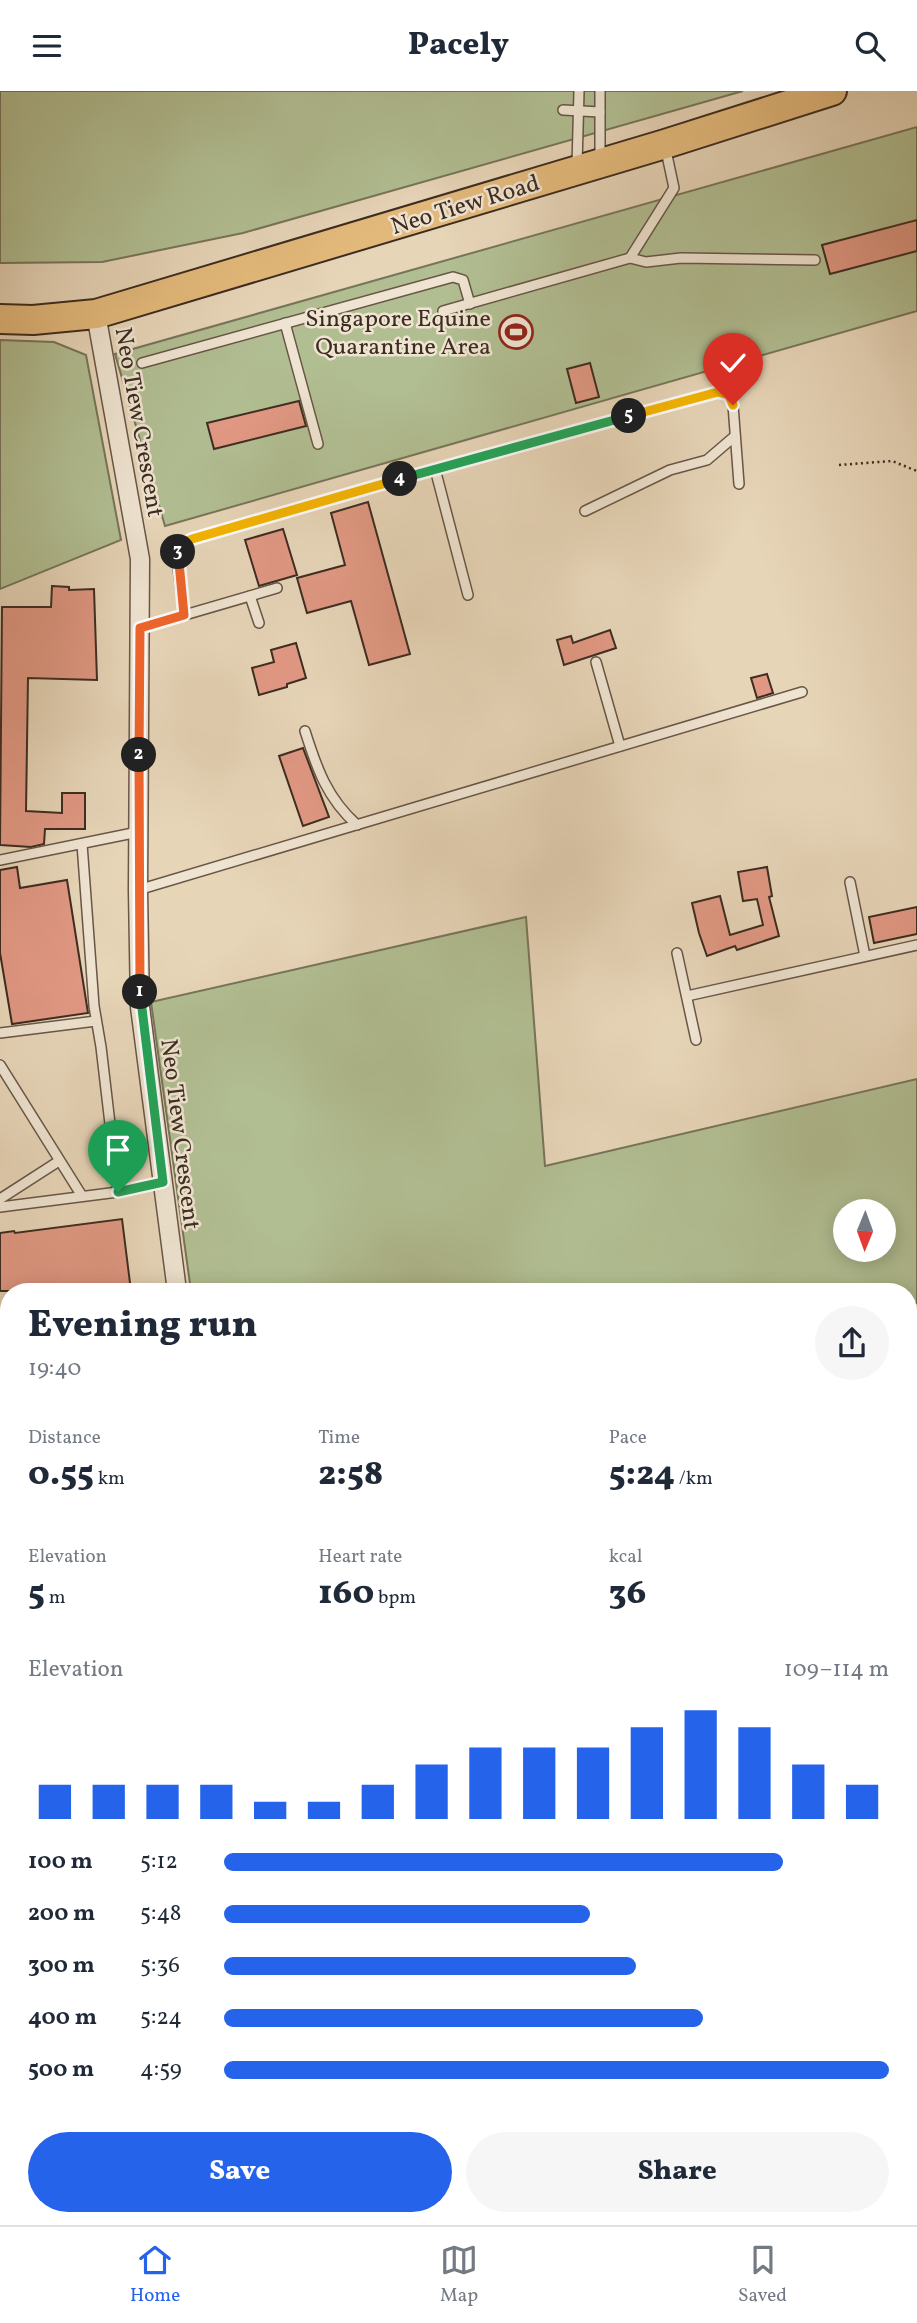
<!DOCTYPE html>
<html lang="en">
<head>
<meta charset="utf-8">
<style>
  body { margin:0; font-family:Vollkorn,serif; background:#f6f6f7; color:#1f2937; height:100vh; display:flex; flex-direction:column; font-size:26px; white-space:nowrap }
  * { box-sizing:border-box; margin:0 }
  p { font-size:23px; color:#747a83 }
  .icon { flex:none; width:38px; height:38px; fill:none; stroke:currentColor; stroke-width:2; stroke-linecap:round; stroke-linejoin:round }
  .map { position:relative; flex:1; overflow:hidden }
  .sheet { position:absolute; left:0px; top:1192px; width:917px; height:943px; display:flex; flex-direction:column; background:#fff; border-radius:28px 28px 0 0; box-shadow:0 4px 18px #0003 }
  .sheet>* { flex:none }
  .needle { width:46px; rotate:181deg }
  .tools { position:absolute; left:833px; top:1108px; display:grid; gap:14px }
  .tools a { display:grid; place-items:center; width:63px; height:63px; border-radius:50%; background:#fff; box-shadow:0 4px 18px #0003; font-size:35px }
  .pin { position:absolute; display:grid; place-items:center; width:60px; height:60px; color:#fff; margin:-72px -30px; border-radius:50% 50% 50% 0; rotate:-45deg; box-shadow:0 0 7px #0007 }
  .pin .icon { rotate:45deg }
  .km { position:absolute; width:35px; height:35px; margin:-18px; border-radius:50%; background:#222; color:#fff; font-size:19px; line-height:35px; text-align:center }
  .round { display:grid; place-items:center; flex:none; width:74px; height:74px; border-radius:37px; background:#f6f6f7 }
  .headline { display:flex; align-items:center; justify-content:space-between; height:119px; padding:0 28px }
  h1 { font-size:38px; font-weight:800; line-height:52px }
  .stats { display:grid; grid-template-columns:repeat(3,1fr); gap:10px; height:119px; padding:7px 28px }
  .stats div { display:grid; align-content:center }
  .stats b { font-size:35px; font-weight:800 }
  .stats small { font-size:19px; font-weight:400 }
  .stats p { font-size:19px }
  .chart { height:196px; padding:14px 28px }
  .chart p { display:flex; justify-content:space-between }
  .chart svg { width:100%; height:126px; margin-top:7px; stroke:#2563eb; stroke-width:6 }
  .primary-button { display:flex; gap:14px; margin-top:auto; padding:14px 28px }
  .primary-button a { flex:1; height:80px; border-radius:42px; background:#2563eb; color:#fff; font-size:28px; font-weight:800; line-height:80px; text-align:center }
  .primary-button a+a { background:#f6f6f7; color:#1f2937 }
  ul { padding:0 28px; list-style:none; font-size:23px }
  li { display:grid; grid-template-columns:112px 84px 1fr; align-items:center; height:52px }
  li i { height:18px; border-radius:9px; background:#2563eb }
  header { display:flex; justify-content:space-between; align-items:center; height:91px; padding:0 28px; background:#fff; font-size:32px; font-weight:800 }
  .menu { display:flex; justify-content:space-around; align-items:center; height:98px; border-top:2px solid #e0e1e3; background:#fff; font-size:19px; color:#747a83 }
  .menu a { display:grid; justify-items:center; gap:4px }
  .menu .selected { color:#2563eb }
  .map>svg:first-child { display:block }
  .green { fill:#b1be92; stroke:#77755a; stroke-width:2; fill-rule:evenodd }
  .water { fill:#98b7b6; stroke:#747f7a; stroke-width:2 }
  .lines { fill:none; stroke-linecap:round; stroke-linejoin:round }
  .river { stroke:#98b7b6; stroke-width:28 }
  .building { fill:#e19883; stroke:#3d2c21; stroke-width:2 }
  .lane-casing { stroke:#685647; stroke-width:12 }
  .street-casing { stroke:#685647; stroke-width:21 }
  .primary-casing { stroke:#3d2c21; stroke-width:32 }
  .path { stroke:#3d2c21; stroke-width:2.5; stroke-dasharray:2 3.5; stroke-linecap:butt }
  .lane { stroke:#efe4d1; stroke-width:9 }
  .street { stroke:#efe4d1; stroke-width:18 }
  .primary { stroke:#e4ba7c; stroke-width:28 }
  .split-1-casing { stroke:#fff; stroke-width:14 }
  .split-2-casing { stroke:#fff; stroke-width:14 }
  .split-3-casing { stroke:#fff; stroke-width:14 }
  .split-4-casing { stroke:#fff; stroke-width:14 }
  .split-5-casing { stroke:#fff; stroke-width:14 }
  .split-6-casing { stroke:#fff; stroke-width:14 }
  .split-1 { stroke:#22a559; stroke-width:9 }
  .split-2 { stroke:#f0652b; stroke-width:9 }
  .split-3 { stroke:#f0652b; stroke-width:9 }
  .split-4 { stroke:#f5b400; stroke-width:9 }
  .split-5 { stroke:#22a559; stroke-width:9 }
  .split-6 { stroke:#f5b400; stroke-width:9 }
  .labels { text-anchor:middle; stroke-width:5; stroke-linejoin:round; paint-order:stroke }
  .street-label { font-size:24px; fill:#3d2c21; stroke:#efe4d1 }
  .poi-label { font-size:24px; fill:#3d2c21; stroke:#efe4d1; text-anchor:end }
</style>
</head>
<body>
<header><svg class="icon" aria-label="menu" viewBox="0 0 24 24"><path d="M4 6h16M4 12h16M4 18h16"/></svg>Pacely<svg class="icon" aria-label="search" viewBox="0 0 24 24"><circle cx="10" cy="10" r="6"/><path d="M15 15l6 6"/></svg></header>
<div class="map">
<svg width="917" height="2134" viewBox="0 0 917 2134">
  <rect width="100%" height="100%" fill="#e7d5b8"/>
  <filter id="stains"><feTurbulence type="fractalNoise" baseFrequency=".00286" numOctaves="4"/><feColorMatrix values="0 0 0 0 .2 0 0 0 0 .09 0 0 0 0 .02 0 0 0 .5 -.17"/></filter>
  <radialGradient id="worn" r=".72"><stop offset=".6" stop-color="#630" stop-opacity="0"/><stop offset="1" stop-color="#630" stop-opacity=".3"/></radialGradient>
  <!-- green -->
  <g class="green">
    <path d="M 0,0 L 743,0 L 243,142 L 102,171 L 0,172 Z"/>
    <path d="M 917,36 L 917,220 L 165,435 L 115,263 Z"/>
    <path d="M 0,249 L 54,251 L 86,264 L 121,449 L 0,498 Z"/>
    <path d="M 526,826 L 545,1075 L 917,988 L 917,1212 L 908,1214 L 908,1200 L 191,1200 L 151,911 ZM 845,1120 L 884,1120 L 884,1158 L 845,1158 Z"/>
    <path d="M 917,1230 L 917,1312 L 908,1405 L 908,1232 Z"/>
    <path d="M 9,1908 L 9,2126 L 908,2126 L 908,2018 L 917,2018 L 917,2134 L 0,2134 L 0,1911 Z"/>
  </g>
  <!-- water -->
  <g class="water">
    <path d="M 9,1367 L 9,1720 L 0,1681 L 0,1370 Z"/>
    <path d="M 917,1565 L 917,2018 L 908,2018 L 908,1595 Z"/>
    <path d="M 6,1747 L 9,1747 L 9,1908 L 0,1911 L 0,1750 Z"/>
  </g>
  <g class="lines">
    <!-- river -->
    <path class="river" d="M 179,2134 L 188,2126"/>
  </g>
  <!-- building -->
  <g class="building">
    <path d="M 917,129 L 917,160 L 830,183 L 822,154 Z"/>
    <path d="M 590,272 L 599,306 L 576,312 L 567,278 Z"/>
    <path d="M 299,310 L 306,335 L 214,358 L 207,332 Z"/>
    <path d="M 368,411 L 410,563 L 369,574 L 351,510 L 307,522 L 297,487 L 345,474 L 331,422 Z"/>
    <path d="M 283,438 L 297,484 L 259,495 L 245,449 Z"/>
    <path d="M 52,495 L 69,496 L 69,499 L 94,498 L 97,589 L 28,587 L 26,720 L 62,722 L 62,702 L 85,702 L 85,738 L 45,738 L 44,753 L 31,756 L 0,754 L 2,516 L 51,516 Z"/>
    <path d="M 610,539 L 616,557 L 564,574 L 557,549 L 571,545 L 573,552 Z"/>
    <path d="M 296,552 L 306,587 L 287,593 L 287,596 L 259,604 L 252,577 L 274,571 L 271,559 Z"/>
    <path d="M 767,583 L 773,602 L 757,607 L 751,587 Z"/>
    <path d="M 303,657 L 329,726 L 303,735 L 279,665 Z"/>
    <path d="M 17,776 L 20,797 L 67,789 L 88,922 L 12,933 L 0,862 L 0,779 Z"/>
    <path d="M 767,776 L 772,805 L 769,806 L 779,845 L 737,859 L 735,855 L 707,865 L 699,842 L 692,812 L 720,805 L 730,844 L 763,834 L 757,808 L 743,810 L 738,781 Z"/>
    <path d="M 917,816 L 917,843 L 874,852 L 869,826 Z"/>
    <path d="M 122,1128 L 131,1200 L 0,1200 L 0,1142 L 14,1140 L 15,1142 Z"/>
  </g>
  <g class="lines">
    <!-- lane casing -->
    <g class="lane-casing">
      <g id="lane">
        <path d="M 563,19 L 600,21"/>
        <path d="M 600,68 L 600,0"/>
        <path d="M 577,75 L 579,0"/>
        <path d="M 630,167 L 674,97 L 665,55"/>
        <path d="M 443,220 L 630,167 L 646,171 L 681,167 L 815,169"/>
        <path d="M 285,232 L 318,353"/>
        <path d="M 142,272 L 453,186 L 463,189 L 470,213"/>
        <path d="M 435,378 L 468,504"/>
        <path d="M 585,420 L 670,379 L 707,369 L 735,345"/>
        <path d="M 250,505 L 259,532"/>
        <path d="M 184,524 L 177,468 C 179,457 182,453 192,448 L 435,378 L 717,301 L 729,304 L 733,314 L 739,393"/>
        <path d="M 140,537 L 277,497"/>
        <path d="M 596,571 L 620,655"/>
        <path d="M 305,640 C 317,678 327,707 357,734"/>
        <path d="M 82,753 L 94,915 L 101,956 L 118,1101"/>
        <path d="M 0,769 L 138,741"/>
        <path d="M 850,791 L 865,865"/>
        <path d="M 138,799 L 802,601"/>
        <path d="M 677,862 L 696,949"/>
        <path d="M 687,905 L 917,854"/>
        <path d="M 0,942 L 96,930"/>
        <path d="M 0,974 L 82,1105"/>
        <path d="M 0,1108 L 59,1070"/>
        <path d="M 0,1116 L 118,1101 L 163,1091"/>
        <path d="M 0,1379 L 9,1377"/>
        <path d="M 0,1554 L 9,1551"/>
        <path d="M 908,1632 L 917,1601"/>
        <path d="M 908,1690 L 917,1692"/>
        <path d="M 0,1735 L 9,1732"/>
        <path d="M 0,1772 L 9,1800"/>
        <path d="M 0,1865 L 9,1862"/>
      </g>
    </g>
    <!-- street casing -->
    <g class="street-casing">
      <g id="street">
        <path d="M 96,223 L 140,468 L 138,799 L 140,916 L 177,1200"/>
        <path d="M 908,1527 L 917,1497"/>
      </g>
    </g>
    <!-- primary casing -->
    <g class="primary-casing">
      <path id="primary" d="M 0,228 L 33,229 L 96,223 L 665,53 L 832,0"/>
    </g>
    <!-- path -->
    <g class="path">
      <path d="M 839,374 L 892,370 L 917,380"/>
      <path d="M 396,2126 L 400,2131 L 420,2134"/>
      <path d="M 609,2126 L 609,2130 L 618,2134"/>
      <path d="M 300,2134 L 309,2126"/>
      <path d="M 599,2134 L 609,2130"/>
    </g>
    <!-- lane -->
    <use href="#lane" class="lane"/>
    <!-- street -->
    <use href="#street" class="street"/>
    <!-- primary -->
    <use href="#primary" class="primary"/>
  </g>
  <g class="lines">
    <!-- split-1 casing -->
    <g class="split-1-casing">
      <path id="split-1" d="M 118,1101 L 163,1091 L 140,901"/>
    </g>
    <!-- split-2 casing -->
    <g class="split-2-casing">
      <path id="split-2" d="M 139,664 L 140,901"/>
    </g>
    <!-- split-3 casing -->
    <g class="split-3-casing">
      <path id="split-3" d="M 139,664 L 140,537 L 184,524 L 178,461"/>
    </g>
    <!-- split-4 casing -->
    <g class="split-4-casing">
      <path id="split-4" d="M 178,461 L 184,452 L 192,448 L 400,388"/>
    </g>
    <!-- split-5 casing -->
    <g class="split-5-casing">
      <path id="split-5" d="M 400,388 L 629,325"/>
    </g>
    <!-- split-6 casing -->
    <g class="split-6-casing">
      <path id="split-6" d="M 629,325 L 718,301 L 729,304 L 733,314"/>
    </g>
    <!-- split-1 -->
    <use href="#split-1" class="split-1"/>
    <!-- split-2 -->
    <use href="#split-2" class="split-2"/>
    <!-- split-3 -->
    <use href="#split-3" class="split-3"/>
    <!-- split-4 -->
    <use href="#split-4" class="split-4"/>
    <!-- split-5 -->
    <use href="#split-5" class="split-5"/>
    <!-- split-6 -->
    <use href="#split-6" class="split-6"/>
  </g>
  <!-- icons -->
  <defs>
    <g id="stadium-ring" transform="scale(1.75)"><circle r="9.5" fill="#efe4d1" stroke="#8f2418" stroke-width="1.5"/><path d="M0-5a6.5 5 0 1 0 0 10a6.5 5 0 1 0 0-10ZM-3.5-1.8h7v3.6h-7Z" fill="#8f2418"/></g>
  </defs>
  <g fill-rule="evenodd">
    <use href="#stadium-ring" x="516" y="241"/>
  </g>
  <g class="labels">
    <!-- street labels -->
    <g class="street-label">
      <text transform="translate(465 113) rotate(-17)" y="8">Neo Tiew Road</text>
      <text transform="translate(140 331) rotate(80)" y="8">Neo Tiew Crescent</text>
      <text transform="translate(181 1043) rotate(83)" y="8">Neo Tiew Crescent</text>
    </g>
    <!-- poi labels -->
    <g class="poi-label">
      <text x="491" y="235">Singapore Equine<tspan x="491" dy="28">Quarantine Area</tspan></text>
    </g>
  </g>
  <rect width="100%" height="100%" filter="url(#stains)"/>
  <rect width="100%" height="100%" fill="url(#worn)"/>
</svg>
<div class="tools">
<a><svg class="needle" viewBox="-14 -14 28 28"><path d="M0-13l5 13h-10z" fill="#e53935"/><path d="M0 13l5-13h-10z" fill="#747a83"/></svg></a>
</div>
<div class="pin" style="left:118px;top:1101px;background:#1e9e55"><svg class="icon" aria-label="arrive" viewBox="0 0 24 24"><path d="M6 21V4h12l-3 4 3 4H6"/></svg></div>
<div class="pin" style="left:733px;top:314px;background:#d93025"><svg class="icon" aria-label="check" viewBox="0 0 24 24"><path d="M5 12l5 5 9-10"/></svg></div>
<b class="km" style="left:140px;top:901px">1</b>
<b class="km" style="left:139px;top:664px">2</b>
<b class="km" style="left:178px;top:461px">3</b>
<b class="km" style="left:400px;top:388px">4</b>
<b class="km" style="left:629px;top:325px">5</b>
<section class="sheet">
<div class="headline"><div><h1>Evening run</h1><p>19:40</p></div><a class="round"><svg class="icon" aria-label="share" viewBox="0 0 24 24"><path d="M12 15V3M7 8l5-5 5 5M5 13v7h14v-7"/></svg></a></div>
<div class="stats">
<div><p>Distance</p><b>0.55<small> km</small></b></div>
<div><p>Time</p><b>2:58</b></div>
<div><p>Pace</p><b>5:24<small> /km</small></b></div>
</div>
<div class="stats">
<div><p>Elevation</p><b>5<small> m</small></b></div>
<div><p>Heart rate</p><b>160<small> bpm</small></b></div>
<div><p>kcal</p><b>36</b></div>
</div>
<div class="chart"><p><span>Elevation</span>109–114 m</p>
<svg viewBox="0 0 160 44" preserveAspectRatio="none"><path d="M5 44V32M15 44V32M25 44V32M35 44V32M45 44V38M55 44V38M65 44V32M75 44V25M85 44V19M95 44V19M105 44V19M115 44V12M125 44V6M135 44V12M145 44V25M155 44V32"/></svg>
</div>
<ul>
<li><b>100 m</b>5:12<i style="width:84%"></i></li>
<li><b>200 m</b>5:48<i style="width:55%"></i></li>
<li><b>300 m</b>5:36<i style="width:62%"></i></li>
<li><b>400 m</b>5:24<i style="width:72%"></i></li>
<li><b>500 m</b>4:59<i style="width:100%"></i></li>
</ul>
<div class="primary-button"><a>Save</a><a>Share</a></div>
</section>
</div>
<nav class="menu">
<a class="selected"><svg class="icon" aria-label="home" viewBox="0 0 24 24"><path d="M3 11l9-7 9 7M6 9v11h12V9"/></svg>Home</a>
<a><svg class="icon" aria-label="map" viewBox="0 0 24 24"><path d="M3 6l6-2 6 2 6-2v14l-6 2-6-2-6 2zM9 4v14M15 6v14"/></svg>Map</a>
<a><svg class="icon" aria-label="saved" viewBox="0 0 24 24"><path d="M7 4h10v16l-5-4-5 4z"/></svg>Saved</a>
</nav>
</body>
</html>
